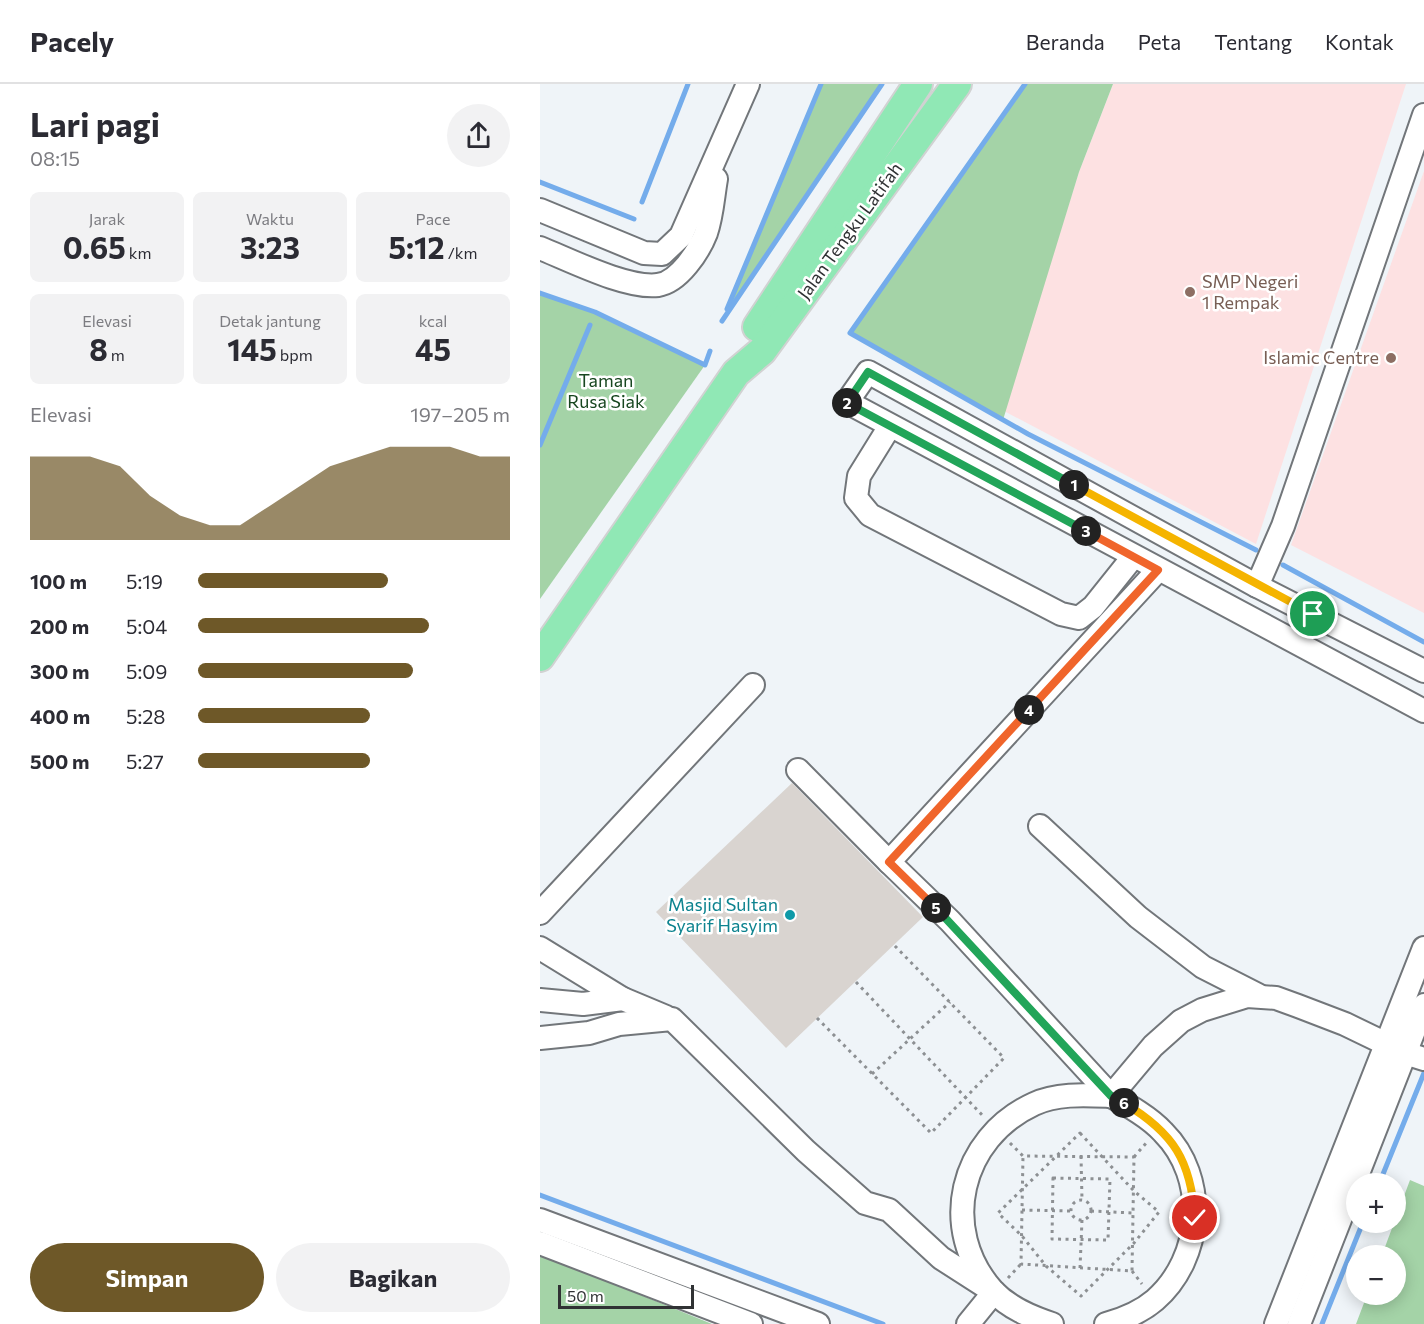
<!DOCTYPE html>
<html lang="id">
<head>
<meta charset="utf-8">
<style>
  body { margin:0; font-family:Commissioner,sans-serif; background:#f2f2f3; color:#2b2b33; height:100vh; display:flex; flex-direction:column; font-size:22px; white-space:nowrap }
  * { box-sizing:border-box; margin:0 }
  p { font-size:20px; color:#7c7c81 }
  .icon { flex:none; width:33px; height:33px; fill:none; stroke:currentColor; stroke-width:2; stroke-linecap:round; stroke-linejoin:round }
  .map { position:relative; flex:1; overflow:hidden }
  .sheet { display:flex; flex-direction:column; background:#fff; width:540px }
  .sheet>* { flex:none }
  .tools { position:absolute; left:806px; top:1089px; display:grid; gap:12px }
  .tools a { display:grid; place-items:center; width:60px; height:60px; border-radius:50%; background:#fff; box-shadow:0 3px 15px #0003; font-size:30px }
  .scale { position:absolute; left:18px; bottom:15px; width:136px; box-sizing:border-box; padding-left:6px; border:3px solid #303234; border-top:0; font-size:16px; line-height:21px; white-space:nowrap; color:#303234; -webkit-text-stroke:4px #fff; paint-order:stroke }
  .pin { position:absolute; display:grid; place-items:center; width:51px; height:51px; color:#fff; margin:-26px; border:3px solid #fff; border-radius:50%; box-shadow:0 2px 6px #0007 }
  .km { position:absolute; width:30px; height:30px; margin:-15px; border-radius:50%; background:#222; color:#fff; font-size:16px; line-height:30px; text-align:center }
  .round { display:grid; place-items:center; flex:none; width:63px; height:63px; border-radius:32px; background:#f2f2f3 }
  .overview { display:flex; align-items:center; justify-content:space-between; height:102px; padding:0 30px }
  h1 { font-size:33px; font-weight:700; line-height:45px }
  .stats { display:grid; grid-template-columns:repeat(3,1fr); gap:9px; height:102px; padding:6px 30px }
  .stats div { display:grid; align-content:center; border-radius:9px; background:#f2f2f3; text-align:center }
  .stats b { font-size:30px; font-weight:700 }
  .stats small { font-size:16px; font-weight:400 }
  .stats p { font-size:16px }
  .chart { height:168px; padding:12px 30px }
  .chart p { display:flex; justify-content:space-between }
  .chart svg { width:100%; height:108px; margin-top:6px; fill:#6e5828; opacity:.7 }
  .action { display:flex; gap:12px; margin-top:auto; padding:12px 30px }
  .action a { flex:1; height:69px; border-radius:36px; background:#6e5828; color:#fff; font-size:24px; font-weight:700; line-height:69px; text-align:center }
  .action a+a { background:#f2f2f3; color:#2b2b33 }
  ul { padding:0 30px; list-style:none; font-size:20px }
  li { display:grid; grid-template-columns:96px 72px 1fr; align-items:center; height:45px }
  li i { height:15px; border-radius:8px; background:#6e5828 }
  header { display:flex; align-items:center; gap:36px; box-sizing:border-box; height:84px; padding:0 30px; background:#fff; border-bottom:2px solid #e1e1e2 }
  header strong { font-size:28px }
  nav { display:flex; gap:33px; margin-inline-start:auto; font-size:21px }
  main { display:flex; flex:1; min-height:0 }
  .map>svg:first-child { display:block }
  .education { fill:#fde1e2 }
  .green { fill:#a4d3a7 }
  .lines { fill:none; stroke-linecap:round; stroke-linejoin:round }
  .stream { stroke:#74aceb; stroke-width:5 }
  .building { fill:#d9d4d0 }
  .minor-casing { stroke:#72767a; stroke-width:26 }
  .major-casing { stroke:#d1d2d2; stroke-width:32 }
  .path { stroke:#8d9093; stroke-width:3; stroke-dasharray:3 4.5; stroke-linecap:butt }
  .minor { stroke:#fff; stroke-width:22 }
  .major { stroke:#90e8b5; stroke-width:28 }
  .split-1-casing { stroke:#fff; stroke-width:12 }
  .split-2-casing { stroke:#fff; stroke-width:12 }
  .split-3-casing { stroke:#fff; stroke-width:12 }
  .split-4-casing { stroke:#fff; stroke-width:12 }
  .split-5-casing { stroke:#fff; stroke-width:12 }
  .split-6-casing { stroke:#fff; stroke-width:12 }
  .split-7-casing { stroke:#fff; stroke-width:12 }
  .split-1 { stroke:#f5b400; stroke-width:8 }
  .split-2 { stroke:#22a559; stroke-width:8 }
  .split-3 { stroke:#22a559; stroke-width:8 }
  .split-4 { stroke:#f0652b; stroke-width:8 }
  .split-5 { stroke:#f0652b; stroke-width:8 }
  .split-6 { stroke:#22a559; stroke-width:8 }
  .split-7 { stroke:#f5b400; stroke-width:8 }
  .education-dot { fill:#8d6e63; stroke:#fff; stroke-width:2 }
  .culture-dot { fill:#0f9aa8; stroke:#fff; stroke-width:2 }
  .labels { text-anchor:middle; stroke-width:5; stroke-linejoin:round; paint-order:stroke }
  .street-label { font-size:18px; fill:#303234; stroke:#fff }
  .education-label { font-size:18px; fill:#785e54; stroke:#fff; text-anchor:start }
  .park-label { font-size:18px; fill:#17461f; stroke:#fff }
  .culture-label { font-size:18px; fill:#0d838f; stroke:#fff; text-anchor:end }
</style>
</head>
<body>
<header>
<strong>Pacely</strong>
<nav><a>Beranda</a><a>Peta</a><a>Tentang</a><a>Kontak</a></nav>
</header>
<main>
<section class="sheet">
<div class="overview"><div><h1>Lari pagi</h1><p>08:15</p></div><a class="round"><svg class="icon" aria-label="share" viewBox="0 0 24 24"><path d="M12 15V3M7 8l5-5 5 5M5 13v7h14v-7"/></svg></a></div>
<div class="stats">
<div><p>Jarak</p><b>0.65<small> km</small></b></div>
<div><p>Waktu</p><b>3:23</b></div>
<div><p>Pace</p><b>5:12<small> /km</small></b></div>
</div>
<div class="stats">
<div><p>Elevasi</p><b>8<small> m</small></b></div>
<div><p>Detak jantung</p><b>145<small> bpm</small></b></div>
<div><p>kcal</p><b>45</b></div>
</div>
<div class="chart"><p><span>Elevasi</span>197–205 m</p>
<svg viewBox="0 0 160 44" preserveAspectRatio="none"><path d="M0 44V10L10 10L20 10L30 14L40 26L50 34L60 38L70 38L80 30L90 22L100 14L110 10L120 6L130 6L140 6L150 10L160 10V44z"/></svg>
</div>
<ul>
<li><b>100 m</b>5:19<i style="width:61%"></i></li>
<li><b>200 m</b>5:04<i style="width:74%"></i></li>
<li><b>300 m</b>5:09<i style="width:69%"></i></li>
<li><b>400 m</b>5:28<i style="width:55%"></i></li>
<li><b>500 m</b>5:27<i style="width:55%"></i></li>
</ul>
<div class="action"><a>Simpan</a><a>Bagikan</a></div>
</section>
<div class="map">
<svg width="884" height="1240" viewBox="0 0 884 1240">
  <rect width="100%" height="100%" fill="#eff4f8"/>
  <!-- education -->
  <g class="education">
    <path d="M 573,0 L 866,0 L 716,460 L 464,327 L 539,88 Z"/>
    <path d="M 884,87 L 884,529 L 751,461 Z"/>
  </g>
  <!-- green -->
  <g class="green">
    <path d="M 281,0 L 342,0 L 182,237 Z"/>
    <path d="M 485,0 L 573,0 L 539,88 L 463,336 L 310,249 Z"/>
    <path d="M 0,209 L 55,228 L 165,281 L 0,515 Z"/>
    <path d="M 870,1096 L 884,1102 L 884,1240 L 816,1240 L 827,1211 L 855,1210 L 855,1172 L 842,1171 Z"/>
    <path d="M 0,1170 L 172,1240 L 0,1240 Z"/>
  </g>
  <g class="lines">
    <!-- stream -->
    <g class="stream">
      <path d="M 485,0 L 310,249 L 488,350 L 716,466"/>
      <path d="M 0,98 L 94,135"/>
      <path d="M 102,118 L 148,0"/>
      <path d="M 0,209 L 55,228 L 165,281 L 170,267"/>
      <path d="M 187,225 L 281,0"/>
      <path d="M 182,237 L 342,0"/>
      <path d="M 0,361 L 50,241"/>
      <path d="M 743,481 L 884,558"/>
      <path d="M 839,1100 L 884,989"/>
      <path d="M 0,1111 L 343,1240"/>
      <path d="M 782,1240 L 823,1138"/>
    </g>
  </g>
  <!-- building -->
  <path class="building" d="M 252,699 L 383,833 L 246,964 L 116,828 Z"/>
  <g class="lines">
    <!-- minor casing -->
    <g class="minor-casing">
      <g id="minor">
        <path d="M 0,126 L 104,169 L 122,170 L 141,152 L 208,0"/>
        <path d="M 0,164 C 30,176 87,205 118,201 C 139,198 159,167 166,149 C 172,132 173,112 176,95"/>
        <path d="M 350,342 L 319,392 L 316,414 L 330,431 L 521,530 L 539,534 L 553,523 L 593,473"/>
        <path d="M 717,502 L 743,442 L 884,31"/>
        <path d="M 884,587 L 717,502 L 328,288 L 307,318 L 884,627"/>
        <path d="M 258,686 L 349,778"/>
        <path d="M 500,742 L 598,833 L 663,883 L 718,911"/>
        <path d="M 0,829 L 213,601"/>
        <path d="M 0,864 L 83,915"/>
        <path d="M 0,916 L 43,920 L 83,915 L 126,933"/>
        <path d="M 0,954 L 49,949 L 79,940 L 132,935 L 266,1067 L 325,1119 L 349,1126 L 401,1174 L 454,1208 L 428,1240"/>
        <path d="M 571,1012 L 613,962 L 641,937 L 662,926 L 707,912 L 736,914 L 758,922 L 805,940 L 865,969 L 884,975"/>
        <path d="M 0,1136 L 278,1240"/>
        <path d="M 0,1159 L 211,1240"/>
        <path d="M 512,1240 C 491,1233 469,1224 453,1207 C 398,1145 420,1054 494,1020 C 517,1009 546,1011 571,1012"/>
        <path d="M 566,1240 C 584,1235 601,1228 615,1216 C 663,1174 669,1094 623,1048 C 609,1033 589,1022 571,1012 L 410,837 L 349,778 L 618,486"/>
        <path d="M 736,1240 L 884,864"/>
        <path d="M 759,1240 L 884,921"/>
      </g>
    </g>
    <!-- major casing -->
    <g class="major-casing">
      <g id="major">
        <path d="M 217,243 L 378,0"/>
        <path d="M 0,573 L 196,289 L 222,267 L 417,0"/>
      </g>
    </g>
    <!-- path -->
    <g class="path">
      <path d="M 316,898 L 444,1033"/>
      <path d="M 277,934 L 391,1049 L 464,974 L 354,861"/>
      <path d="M 332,990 L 410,918"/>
      <path d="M 540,1049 L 594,1107 L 619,1128 L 594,1159 L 541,1212 L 506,1182 L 482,1152 L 458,1129 Z"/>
      <path d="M 470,1059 L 483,1072 L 594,1073 L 592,1187 L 481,1180 L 483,1072"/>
      <path d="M 541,1072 L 542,1116"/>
      <path d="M 594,1073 L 607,1058"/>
      <path d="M 513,1094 L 570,1095 L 568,1156 L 512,1155 Z"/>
      <circle cx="541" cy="1126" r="10"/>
      <path d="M 482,1126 L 531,1127"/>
      <path d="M 551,1127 L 593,1129"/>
      <path d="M 540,1184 L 542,1136"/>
      <path d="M 592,1187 L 602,1200"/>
      <path d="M 468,1194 L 481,1180"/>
    </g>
    <!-- minor -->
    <use href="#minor" class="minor"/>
    <!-- major -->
    <use href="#major" class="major"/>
  </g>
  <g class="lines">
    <!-- split-1 casing -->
    <g class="split-1-casing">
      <path id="split-1" d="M 534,401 L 773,530"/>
    </g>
    <!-- split-2 casing -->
    <g class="split-2-casing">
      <path id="split-2" d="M 307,319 L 328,288 L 534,401"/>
    </g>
    <!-- split-3 casing -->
    <g class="split-3-casing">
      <path id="split-3" d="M 307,319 L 546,447"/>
    </g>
    <!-- split-4 casing -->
    <g class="split-4-casing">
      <path id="split-4" d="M 489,626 L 618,486 L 546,447"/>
    </g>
    <!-- split-5 casing -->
    <g class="split-5-casing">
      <path id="split-5" d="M 396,824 L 349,778 L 489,626"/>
    </g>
    <!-- split-6 casing -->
    <g class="split-6-casing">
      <path id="split-6" d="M 396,824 L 571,1012 L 584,1019"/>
    </g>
    <!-- split-7 casing -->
    <g class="split-7-casing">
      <path id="split-7" d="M 584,1019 C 634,1049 651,1077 655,1134"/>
    </g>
    <!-- split-1 -->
    <use href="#split-1" class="split-1"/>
    <!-- split-2 -->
    <use href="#split-2" class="split-2"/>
    <!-- split-3 -->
    <use href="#split-3" class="split-3"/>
    <!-- split-4 -->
    <use href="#split-4" class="split-4"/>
    <!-- split-5 -->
    <use href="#split-5" class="split-5"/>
    <!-- split-6 -->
    <use href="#split-6" class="split-6"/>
    <!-- split-7 -->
    <use href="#split-7" class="split-7"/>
  </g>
  <!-- markers -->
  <g class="education-dot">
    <circle cx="650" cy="208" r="6"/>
    <circle cx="851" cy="274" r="6"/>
  </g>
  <circle class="culture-dot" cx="250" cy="831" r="6"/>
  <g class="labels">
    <!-- street labels -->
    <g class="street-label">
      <text transform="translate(310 147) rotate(-54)" y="6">Jalan Tengku Latifah</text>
    </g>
    <!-- education labels -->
    <g class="education-label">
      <text x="662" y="204">SMP Negeri<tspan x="662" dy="21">1 Rempak</tspan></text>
      <text x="839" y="280" text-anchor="end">Islamic Centre</text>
    </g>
    <!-- park labels -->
    <g class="park-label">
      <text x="66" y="303">Taman<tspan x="66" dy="21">Rusa Siak</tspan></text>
    </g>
    <!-- culture labels -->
    <g class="culture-label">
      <text x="238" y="827">Masjid Sultan<tspan x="238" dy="21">Syarif Hasyim</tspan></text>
    </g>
  </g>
</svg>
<div class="tools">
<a>+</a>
<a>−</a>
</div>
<div class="scale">50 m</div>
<div class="pin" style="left:773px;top:530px;background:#1e9e55"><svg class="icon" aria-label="arrive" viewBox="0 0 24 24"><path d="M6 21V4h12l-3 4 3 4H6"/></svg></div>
<div class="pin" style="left:655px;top:1134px;background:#d93025"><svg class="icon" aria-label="check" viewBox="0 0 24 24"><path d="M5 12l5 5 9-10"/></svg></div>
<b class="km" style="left:534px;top:401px">1</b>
<b class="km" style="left:307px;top:319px">2</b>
<b class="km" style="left:546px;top:447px">3</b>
<b class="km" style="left:489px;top:626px">4</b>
<b class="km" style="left:396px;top:824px">5</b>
<b class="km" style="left:584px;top:1019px">6</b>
</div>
</main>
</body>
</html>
